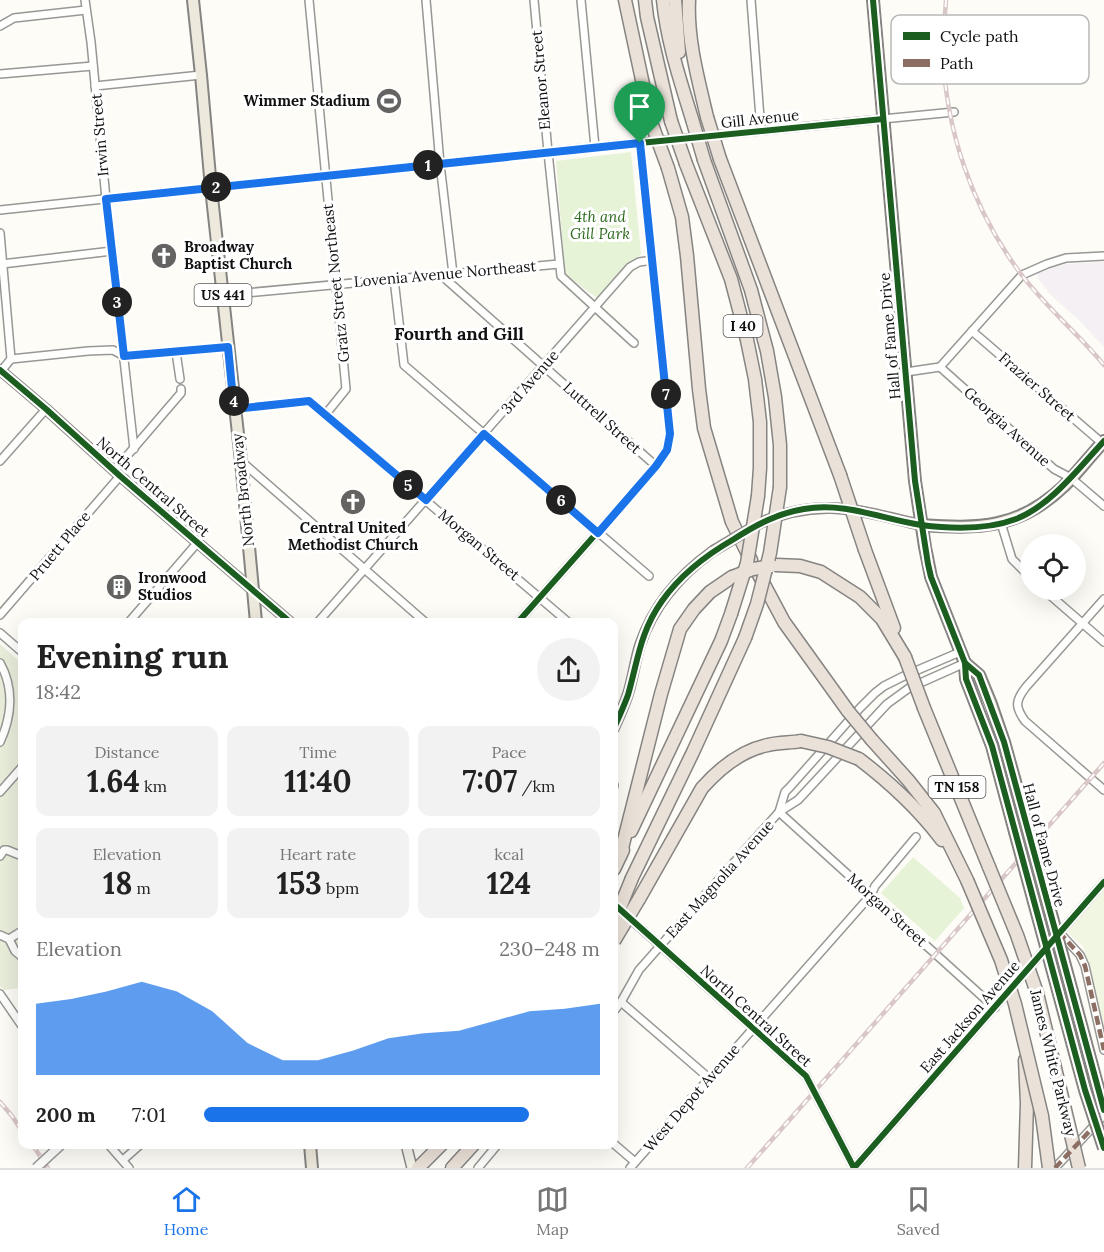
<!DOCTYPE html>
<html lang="en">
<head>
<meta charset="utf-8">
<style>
  body { margin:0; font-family:Lora,serif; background:#f2f2f2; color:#222; height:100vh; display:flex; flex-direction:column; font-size:22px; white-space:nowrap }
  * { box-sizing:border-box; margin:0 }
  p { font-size:20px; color:#767676 }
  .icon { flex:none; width:33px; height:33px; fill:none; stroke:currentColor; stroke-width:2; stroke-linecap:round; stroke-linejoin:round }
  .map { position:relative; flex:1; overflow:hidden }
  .details { position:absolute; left:18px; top:618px; width:600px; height:531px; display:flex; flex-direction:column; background:#fff; border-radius:12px; box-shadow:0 6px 24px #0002 }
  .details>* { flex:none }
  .fabs { position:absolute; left:1020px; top:534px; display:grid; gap:12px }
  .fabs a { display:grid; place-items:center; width:66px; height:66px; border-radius:50%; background:#fff; box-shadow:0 6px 24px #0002; font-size:30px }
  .pin { position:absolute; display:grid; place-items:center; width:51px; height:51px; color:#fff; margin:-62px -26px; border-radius:50% 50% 50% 0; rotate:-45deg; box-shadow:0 0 6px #0007 }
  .pin .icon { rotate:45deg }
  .km { position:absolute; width:30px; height:30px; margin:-15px; border-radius:50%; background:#222; color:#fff; font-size:16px; line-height:30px; text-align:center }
  .round { display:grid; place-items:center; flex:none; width:63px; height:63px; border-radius:32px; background:#f2f2f2 }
  .overview { display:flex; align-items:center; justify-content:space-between; height:102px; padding:0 18px }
  h1 { font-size:33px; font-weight:700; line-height:45px }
  .stats { display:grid; grid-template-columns:repeat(3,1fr); gap:9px; height:102px; padding:6px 18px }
  .stats div { display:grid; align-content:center; border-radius:12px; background:#f2f2f2; text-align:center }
  .stats b { font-size:30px; font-weight:700 }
  .stats small { font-size:16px; font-weight:400 }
  .stats p { font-size:16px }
  .chart { height:168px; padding:12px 18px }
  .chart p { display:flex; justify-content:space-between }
  .chart svg { width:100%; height:108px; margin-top:6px; fill:#1a73e8; opacity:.7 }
  ul { padding:0 18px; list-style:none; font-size:20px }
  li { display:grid; grid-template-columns:96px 72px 1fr; align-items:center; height:45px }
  li i { height:15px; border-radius:8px; background:#1a73e8 }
  .tab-bar { display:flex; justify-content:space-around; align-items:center; height:84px; border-top:2px solid #e0e0e0; background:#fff; font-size:16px; color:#767676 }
  .tab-bar a { display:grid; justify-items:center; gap:3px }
  .tab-bar .on { color:#1a73e8 }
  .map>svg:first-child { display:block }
  .industrial { fill:#f5f0f3 }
  .green { fill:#e7f3d7 }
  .cemetery { fill:#e9eedb }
  .pitch { fill:#f0f6e1 }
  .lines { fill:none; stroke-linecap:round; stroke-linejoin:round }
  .minor-casing { stroke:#979795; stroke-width:10 }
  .secondary-casing { stroke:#8e8d8b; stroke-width:12 }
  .primary-casing { stroke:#858482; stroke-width:14 }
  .motorway-casing { stroke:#858482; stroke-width:15 }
  .minor { stroke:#fffffe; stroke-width:7 }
  .secondary { stroke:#f6f4eb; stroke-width:9 }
  .primary { stroke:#ede9dc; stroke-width:10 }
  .motorway { stroke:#eae1d8; stroke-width:12 }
  .rail-casing { stroke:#d9c6c7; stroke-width:4.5 }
  .rail { stroke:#fff; stroke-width:2; stroke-dasharray:7; stroke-linecap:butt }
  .tertiary-bridge-casing { stroke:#979795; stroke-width:11; stroke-linecap:butt }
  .secondary-bridge-casing { stroke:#8e8d8b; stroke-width:12; stroke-linecap:butt }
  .primary-bridge-casing { stroke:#858482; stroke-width:14; stroke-linecap:butt }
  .motorway-bridge-casing { stroke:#858482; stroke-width:15; stroke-linecap:butt }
  .tertiary-bridge { stroke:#fffffe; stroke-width:8 }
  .secondary-bridge { stroke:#f6f4eb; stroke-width:9 }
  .primary-bridge { stroke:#ede9dc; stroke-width:10 }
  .motorway-bridge { stroke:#eae1d8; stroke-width:12 }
  .quiet { stroke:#8d6e63; stroke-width:4.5; stroke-dasharray:9 4.5; stroke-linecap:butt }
  .cycleway-casing { stroke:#fff; stroke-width:10 }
  .cycleway { stroke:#1b5e20; stroke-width:6 }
  .route-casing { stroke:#fff; stroke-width:12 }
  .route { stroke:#1a73e8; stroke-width:8 }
  .labels { text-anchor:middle; stroke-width:6; stroke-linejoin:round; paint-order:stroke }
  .shield { fill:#fff; stroke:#585858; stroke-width:1.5 }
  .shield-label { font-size:14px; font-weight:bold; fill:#111 }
  .street-label { font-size:15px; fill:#111; stroke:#fff }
  .poi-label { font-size:15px; font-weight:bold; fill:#111; stroke:#fff; text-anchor:start }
  .park-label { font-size:15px; font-style:italic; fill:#2f6b1f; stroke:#fff }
  .quarter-label { font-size:18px; font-weight:bold; fill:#111; stroke:#fff }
  .key { fill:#fff; stroke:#b8b8b8; stroke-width:1.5 }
  .key-label { font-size:16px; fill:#111 }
</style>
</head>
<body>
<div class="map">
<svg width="1104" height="1168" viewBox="0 0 1104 1168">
  <rect width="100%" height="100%" fill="#fdfcf7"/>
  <!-- industrial -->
  <path class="industrial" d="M 1104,262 L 1104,347 L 1079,320 L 1051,295 L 1039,280 L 1037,274 L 1046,269 L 1067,264 Z"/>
  <!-- green -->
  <g class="green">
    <path d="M 631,152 L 641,254 L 597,298 L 565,274 L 556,161 Z"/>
    <path d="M 913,857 L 960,898 L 964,908 L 935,941 L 881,893 Z"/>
  </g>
  <!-- cemetery -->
  <path class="cemetery" d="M 0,644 L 22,664 L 22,988 L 4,990 L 0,986 Z"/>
  <!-- pitch -->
  <path class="pitch" d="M 1104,890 L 1104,1035 L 1093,982 L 1083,946 L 1067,932 Z"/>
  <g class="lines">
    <!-- minor casing -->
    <g class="minor-casing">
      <g id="minor">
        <path d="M 85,0 L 91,42 L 106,199 L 134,449"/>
        <path d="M 309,0 L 346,389 L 325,415"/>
        <path d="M 426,0 L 440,164 L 453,274"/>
        <path d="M 534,0 L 548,152 L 561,276 L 634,343"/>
        <path d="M 581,0 L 595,147"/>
        <path d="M 751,0 L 761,131"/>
        <path d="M 0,26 L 14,18 L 86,10"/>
        <path d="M 0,74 L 93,66"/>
        <path d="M 95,86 L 201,75"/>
        <path d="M 0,210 L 595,147 L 954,112"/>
        <path d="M 0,233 L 11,359"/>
        <path d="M 2,264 L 112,251"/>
        <path d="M 441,275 L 656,466"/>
        <path d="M 394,279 L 404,365 L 649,576"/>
        <path d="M 223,295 L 559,264"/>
        <path d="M 972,331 L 1102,443"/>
        <path d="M 176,352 L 180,379"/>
        <path d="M 940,367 L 1054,469 L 1071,478 L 1104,506"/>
        <path d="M 1,371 L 11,359 L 88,351 L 113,350 L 124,356 L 228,347"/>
        <path d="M 906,372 L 940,367 L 1022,275 L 1047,264 L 1066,258 L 1104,256"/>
        <path d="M 234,409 L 309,401 L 568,622"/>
        <path d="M 0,461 L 46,409"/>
        <path d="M 241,461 L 425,622"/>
        <path d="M 114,471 L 181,393 L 181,389"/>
        <path d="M 1001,523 L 1012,559 L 1030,577"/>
        <path d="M 1044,590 L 1104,642"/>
        <path d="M 1104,599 L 1026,687 C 1015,701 1015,707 1025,721 L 1104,790"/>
        <path d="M 0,615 L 120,476"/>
        <path d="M 129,622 L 198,542"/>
        <path d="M 318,622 L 630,267 L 639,262 L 653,260"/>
        <path d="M 518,622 L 656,466 C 667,450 670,444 669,423 L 640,143"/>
        <path d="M 0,633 L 22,652"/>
        <path d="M 0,663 C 14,688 12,716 0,742"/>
        <path d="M 614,785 L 614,786"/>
        <path d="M 0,792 L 22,767"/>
        <path d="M 779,812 L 995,1008"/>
        <path d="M 779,812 L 785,792 L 790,787 L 860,708 L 875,693 L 884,686 L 906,675 L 960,652"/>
        <path d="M 0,856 L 4,850 L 7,850 L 22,856"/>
        <path d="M 628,917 L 754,1029 L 806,1076 L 854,1168"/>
        <path d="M 1059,932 L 1080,955 L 1085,966 L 1104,1050"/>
        <path d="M 0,935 L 9,939 L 15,951 L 22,957"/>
        <path d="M 9,939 L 22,931"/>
        <path d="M 0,994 L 22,1026"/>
        <path d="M 621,1002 L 710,1079"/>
        <path d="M 614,1011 L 621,1002 L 639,970 L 705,895 L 779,812 L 798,800 L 887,704 L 909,688 L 965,663"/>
        <path d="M 108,1144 L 129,1168"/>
        <path d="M 614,1144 L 635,1162"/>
        <path d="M 123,1160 L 141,1144"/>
        <path d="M 478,1168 L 498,1144"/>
        <path d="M 630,1168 L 871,895 L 875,886 L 916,837"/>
        <path d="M 854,1168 L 1104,882"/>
        <path d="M 1055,1168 L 1104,1115"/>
      </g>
    </g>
    <!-- secondary casing -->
    <g class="secondary-casing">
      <g id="secondary">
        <path d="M 0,370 L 46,409 L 120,476 L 290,622"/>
        <path d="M 760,523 C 821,496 860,511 921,525"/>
        <path d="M 614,728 C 619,717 624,706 628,694 C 633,678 635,661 640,645 C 653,606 681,574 713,551"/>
        <path d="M 406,1144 L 412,1168"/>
      </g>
    </g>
    <!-- primary casing -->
    <g class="primary-casing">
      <g id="primary">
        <path d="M 193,0 L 201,75 L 211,188 L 241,461 L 256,622"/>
        <path d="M 873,0 L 915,481 L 925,547 L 931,577 L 965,663 L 966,679 L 992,746 L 1015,832"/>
        <path d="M 921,525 C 979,529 1019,529 1064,486 C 1078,472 1090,456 1104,441"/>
        <path d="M 965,663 L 979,675 L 991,704 L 1004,742 L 1026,821"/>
        <path d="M 310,1144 L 312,1168"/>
      </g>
    </g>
    <!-- motorway casing -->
    <g class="motorway-casing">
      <g id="motorway">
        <path d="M 625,0 L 651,122"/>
        <path d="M 645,0 L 647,17 L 671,121"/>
        <path d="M 663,0 C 667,41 680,80 692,119"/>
        <path d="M 675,0 L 679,52"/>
        <path d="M 689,0 C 687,39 698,79 707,117"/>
        <path d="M 720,159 L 840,475"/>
        <path d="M 704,160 L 751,290 L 767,351 L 775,397 L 780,445 L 780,487"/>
        <path d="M 686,164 L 731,279 L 747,340 L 755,379 L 760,422 L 760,468 L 758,496"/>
        <path d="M 668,168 L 682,217 L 687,256 L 699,389 L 704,428 L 732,522 L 751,560"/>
        <path d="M 865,550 L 894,628"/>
        <path d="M 776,565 L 800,566 L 821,572 L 860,597 L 882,619 L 905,657"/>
        <path d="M 759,575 L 784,622 L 848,711"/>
        <path d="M 924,708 L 989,867"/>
        <path d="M 872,740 L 908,780 L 934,813 L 967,880"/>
        <path d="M 859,759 C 888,781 920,811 942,840"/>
        <path d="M 631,831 L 721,641 L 731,614"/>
        <path d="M 620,856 L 661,694 L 680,629 L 694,609 L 710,592 L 732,577"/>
        <path d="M 614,869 L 623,850"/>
        <path d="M 632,878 L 693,752 L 745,638"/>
        <path d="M 639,899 L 702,788 C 719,769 742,750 768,745 C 779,742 791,743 801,741"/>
        <path d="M 1025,1060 L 1027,1103 L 1025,1168"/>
        <path d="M 418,1168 L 442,1144"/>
        <path d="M 452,1168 L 474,1144"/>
      </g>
    </g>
    <!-- minor -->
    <use href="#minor" class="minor"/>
    <!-- secondary -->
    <use href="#secondary" class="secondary"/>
    <!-- primary -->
    <use href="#primary" class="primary"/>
    <!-- motorway -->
    <use href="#motorway" class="motorway"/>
    <!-- rail casing -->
    <g class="rail-casing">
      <g id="rail">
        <path d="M 946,0 C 945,17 943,33 943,50 C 945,129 972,207 1018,270 C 1043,305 1077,332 1104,365"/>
        <path d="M 0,1102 L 12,1116 L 22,1131"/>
        <path d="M 32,1144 L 48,1168"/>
        <path d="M 747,1168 L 1104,763"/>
      </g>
    </g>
    <!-- rail -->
    <use href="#rail" class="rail"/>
    <!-- tertiary-bridge casing -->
    <g class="tertiary-bridge-casing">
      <path id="tertiary-bridge" d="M 36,1168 L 62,1144"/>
    </g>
    <!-- secondary-bridge casing -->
    <g class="secondary-bridge-casing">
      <path id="secondary-bridge" d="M 713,551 L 760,523"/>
    </g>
    <!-- primary-bridge casing -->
    <g class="primary-bridge-casing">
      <g id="primary-bridge">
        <path d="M 1026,821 L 1104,1110"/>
        <path d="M 1015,832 L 1085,1090 L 1104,1148"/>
      </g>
    </g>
    <!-- motorway-bridge casing -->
    <g class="motorway-bridge-casing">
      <g id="motorway-bridge">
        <path d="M 707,117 L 720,159"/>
        <path d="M 692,119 L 704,160"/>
        <path d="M 671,121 L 686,164"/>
        <path d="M 651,122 L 668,168"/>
        <path d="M 840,475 L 865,550"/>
        <path d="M 732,577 L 753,569 L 772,566"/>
        <path d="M 731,614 L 747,563 L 758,496"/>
        <path d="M 745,638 L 757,604 L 770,553 L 780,487"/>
        <path d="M 905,657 L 924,708"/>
        <path d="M 848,711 L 872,740"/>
        <path d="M 801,741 L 828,747 L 859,759"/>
        <path d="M 989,867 L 1017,935 L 1037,993 L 1079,1168"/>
        <path d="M 967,880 L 1001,960 L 1015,1004 L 1042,1116 L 1049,1168"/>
        <path d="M 614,922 L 632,878"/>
        <path d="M 614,941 L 639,899"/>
      </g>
    </g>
    <!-- tertiary-bridge -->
    <use href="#tertiary-bridge" class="tertiary-bridge"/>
    <!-- secondary-bridge -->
    <use href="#secondary-bridge" class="secondary-bridge"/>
    <!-- primary-bridge -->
    <use href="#primary-bridge" class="primary-bridge"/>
    <!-- motorway-bridge -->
    <use href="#motorway-bridge" class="motorway-bridge"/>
    <!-- quiet -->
    <g class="quiet">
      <path d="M 1059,932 L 1080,955 L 1085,966 L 1104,1050"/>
      <path d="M 1055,1168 L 1098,1122"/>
    </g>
    <!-- cycleway casing -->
    <g class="cycleway-casing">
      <g id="cycleway">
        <path d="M 873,0 L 915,481 L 928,564 L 931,577 L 965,663 L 966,679 L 992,746 L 1085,1090 L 1104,1148"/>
        <path d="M 0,370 L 46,409 L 120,476 L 290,622"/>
        <path d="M 518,622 L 656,466 C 667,450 670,444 669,423 L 640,143 L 883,119"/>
        <path d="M 965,663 L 979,675 L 1004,742 L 1104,1110"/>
        <path d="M 614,728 C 619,717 624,706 628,695 C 638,660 640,632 662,601 C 681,574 706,555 734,539 C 756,525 778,513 804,509 C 845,502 882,519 921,525 C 952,529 987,530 1016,519 C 1050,506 1079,468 1104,441"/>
        <path d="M 614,904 L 754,1029 L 806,1076 L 854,1168"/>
        <path d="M 854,1168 L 1104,882"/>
      </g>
    </g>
    <!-- cycleway -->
    <use href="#cycleway" class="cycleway"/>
  </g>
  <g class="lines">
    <!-- route casing -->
    <g class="route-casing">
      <path id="route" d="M 640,143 L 670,434 L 667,450 L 656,466 L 598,533 L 484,434 L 426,500 L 309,401 L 234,409 L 228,347 L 124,356 L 106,199 Z"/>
    </g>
    <!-- route -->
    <use href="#route" class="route"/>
  </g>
  <!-- icons -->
  <defs>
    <g id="stadium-disc" transform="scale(1.35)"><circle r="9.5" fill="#646362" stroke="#fff"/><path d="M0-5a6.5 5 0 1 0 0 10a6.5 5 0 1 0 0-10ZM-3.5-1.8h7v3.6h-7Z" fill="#fff"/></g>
    <g id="church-disc" transform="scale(1.35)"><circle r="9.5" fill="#646362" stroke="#fff"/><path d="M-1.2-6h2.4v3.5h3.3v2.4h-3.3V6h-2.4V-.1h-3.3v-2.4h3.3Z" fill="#fff"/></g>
    <g id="building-disc" transform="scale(1.35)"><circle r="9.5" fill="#646362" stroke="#fff"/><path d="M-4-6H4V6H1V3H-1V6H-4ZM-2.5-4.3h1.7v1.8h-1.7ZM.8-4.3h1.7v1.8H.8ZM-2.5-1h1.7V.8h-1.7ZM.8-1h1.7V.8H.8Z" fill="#fff"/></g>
  </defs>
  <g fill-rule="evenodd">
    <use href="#stadium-disc" x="389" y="101"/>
    <use href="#church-disc" x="164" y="256"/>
    <use href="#church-disc" x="353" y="502"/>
    <use href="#building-disc" x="119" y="587"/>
  </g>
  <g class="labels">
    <!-- shield labels -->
    <g class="shield">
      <rect x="194.5" y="284" width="57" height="22" rx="4.5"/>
      <rect x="723.5" y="315" width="39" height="22" rx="4.5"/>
      <rect x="928.5" y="776" width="57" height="22" rx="4.5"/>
    </g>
    <g class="shield-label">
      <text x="223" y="300">US 441</text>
      <text x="743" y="331">I 40</text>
      <text x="957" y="792">TN 158</text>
    </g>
    <!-- street labels -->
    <g class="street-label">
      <text transform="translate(541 80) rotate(-95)" y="5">Eleanor Street</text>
      <text transform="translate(760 119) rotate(-6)" y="5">Gill Avenue</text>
      <text transform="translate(100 135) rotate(-95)" y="5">Irwin Street</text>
      <text transform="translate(445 274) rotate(-5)" y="5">Lovenia Avenue Northeast</text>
      <text transform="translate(336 283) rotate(-96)" y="5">Gratz Street Northeast</text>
      <text transform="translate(890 336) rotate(-95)" y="5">Hall of Fame Drive</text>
      <text transform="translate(530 382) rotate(-49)" y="5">3rd Avenue</text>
      <text transform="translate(1037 387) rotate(41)" y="5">Frazier Street</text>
      <text transform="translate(602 418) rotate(42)" y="5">Luttrell Street</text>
      <text transform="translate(1007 427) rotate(42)" y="5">Georgia Avenue</text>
      <text transform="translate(153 487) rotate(41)" y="5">North Central Street</text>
      <text transform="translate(243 490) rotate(-96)" y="5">North Broadway</text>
      <text transform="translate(479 545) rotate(40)" y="5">Morgan Street</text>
      <text transform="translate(60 546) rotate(-50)" y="5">Pruett Place</text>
      <text transform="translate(1044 845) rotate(75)" y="5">Hall of Fame Drive</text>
      <text transform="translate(720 879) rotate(-48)" y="5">East Magnolia Avenue</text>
      <text transform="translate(887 910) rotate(42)" y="5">Morgan Street</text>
      <text transform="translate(756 1016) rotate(42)" y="5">North Central Street</text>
      <text transform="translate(970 1017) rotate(-49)" y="5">East Jackson Avenue</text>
      <text transform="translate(1053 1063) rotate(76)" y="5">James White Parkway</text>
      <text transform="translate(692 1098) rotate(-49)" y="5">West Depot Avenue</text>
    </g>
    <!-- poi labels -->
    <g class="poi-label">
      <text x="370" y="106" text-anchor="end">Wimmer Stadium</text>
      <text x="184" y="252">Broadway<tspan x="184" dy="17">Baptist Church</tspan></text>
      <text x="353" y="533" text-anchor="middle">Central United<tspan x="353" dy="17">Methodist Church</tspan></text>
      <text x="138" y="583">Ironwood<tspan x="138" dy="17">Studios</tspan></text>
    </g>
    <!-- park labels -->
    <g class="park-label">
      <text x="600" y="222">4th and<tspan x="600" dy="17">Gill Park</tspan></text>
    </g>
    <!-- quarter labels -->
    <g class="quarter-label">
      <text x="459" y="340">Fourth and Gill</text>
    </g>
  </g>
  <!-- legend -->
  <rect x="891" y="15" width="198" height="69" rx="9" class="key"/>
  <rect x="903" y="32" width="27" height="8" fill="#1b5e20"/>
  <rect x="903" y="59" width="27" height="8" fill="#8d6e63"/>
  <g class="key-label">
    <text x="940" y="42">Cycle path</text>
    <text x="940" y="69">Path</text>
  </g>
</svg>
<div class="fabs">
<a><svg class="icon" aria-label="locate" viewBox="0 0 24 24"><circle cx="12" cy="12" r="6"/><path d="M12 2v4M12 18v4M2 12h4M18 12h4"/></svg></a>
</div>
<div class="pin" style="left:640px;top:143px;background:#1e9e55"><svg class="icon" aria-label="arrive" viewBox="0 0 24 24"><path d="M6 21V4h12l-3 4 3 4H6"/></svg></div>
<b class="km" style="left:428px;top:165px">1</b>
<b class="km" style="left:216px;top:187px">2</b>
<b class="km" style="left:117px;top:302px">3</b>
<b class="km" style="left:234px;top:401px">4</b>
<b class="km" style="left:408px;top:485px">5</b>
<b class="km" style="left:561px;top:500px">6</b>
<b class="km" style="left:666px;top:394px">7</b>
<section class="details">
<div class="overview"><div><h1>Evening run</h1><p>18:42</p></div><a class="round"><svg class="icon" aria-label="share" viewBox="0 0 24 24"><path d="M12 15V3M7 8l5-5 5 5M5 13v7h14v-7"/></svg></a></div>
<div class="stats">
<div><p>Distance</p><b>1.64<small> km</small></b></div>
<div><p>Time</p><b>11:40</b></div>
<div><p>Pace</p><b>7:07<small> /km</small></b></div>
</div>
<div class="stats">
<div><p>Elevation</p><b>18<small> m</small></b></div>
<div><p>Heart rate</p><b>153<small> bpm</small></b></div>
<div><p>kcal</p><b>124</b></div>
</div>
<div class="chart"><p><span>Elevation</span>230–248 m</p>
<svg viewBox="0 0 160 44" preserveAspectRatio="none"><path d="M0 44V15L10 13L20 10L30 6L40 10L50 18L60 31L70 38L80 38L90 34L100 29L110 27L120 26L130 22L140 18L150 17L160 15V44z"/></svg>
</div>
<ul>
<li><b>200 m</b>7:01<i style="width:82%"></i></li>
</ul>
</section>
</div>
<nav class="tab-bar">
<a class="on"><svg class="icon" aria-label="home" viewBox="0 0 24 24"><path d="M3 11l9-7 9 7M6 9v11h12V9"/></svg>Home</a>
<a><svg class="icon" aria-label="map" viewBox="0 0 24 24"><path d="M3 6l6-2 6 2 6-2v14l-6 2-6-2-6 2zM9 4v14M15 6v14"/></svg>Map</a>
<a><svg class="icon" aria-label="saved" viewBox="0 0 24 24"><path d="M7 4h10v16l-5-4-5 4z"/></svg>Saved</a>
</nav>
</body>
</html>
